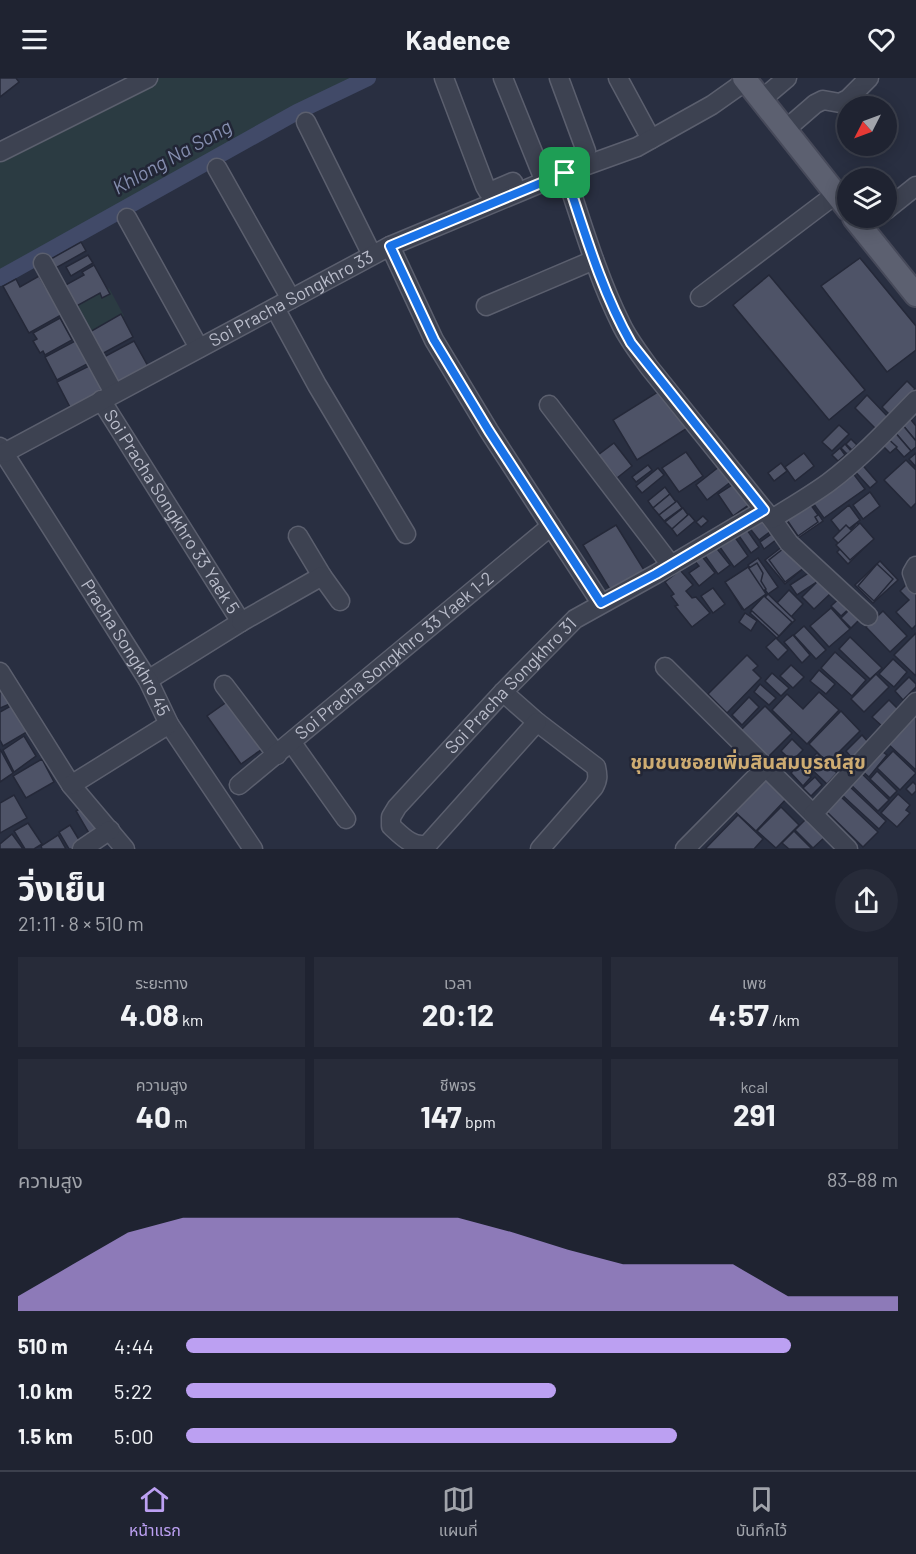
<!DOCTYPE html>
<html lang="th">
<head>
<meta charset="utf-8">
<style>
  body { margin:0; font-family:Barlow,"Noto Sans Thai",sans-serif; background:#272b39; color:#f1f3f6; height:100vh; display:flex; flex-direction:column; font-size:22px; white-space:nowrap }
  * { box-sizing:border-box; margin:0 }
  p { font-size:20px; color:#a1a4ab }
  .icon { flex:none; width:33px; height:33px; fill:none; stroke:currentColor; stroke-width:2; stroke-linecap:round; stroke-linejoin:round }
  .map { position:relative; height:771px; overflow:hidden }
  .drawer { display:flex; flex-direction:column; background:#1f2331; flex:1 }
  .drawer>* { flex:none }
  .needle { width:39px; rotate:228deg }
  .tools { position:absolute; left:837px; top:18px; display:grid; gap:12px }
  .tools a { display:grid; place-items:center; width:60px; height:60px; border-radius:50%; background:#1f2331; box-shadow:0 3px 15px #0003,0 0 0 2px #3c404d; font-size:30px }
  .pin { position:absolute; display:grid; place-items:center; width:51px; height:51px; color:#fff; margin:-26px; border-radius:12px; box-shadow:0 3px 9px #0006 }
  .round { display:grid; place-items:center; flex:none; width:63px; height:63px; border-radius:32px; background:#272b39 }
  .summary { display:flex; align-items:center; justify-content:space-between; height:102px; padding:0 18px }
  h1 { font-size:33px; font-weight:700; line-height:45px }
  .stats { display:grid; grid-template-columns:repeat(3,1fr); gap:9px; height:102px; padding:6px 18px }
  .stats div { display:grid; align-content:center; border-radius:0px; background:#272b39; text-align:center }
  .stats b { font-size:30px; font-weight:700 }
  .stats small { font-size:16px; font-weight:400 }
  .stats p { font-size:16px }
  .chart { height:168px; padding:12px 18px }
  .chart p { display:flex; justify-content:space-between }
  .chart svg { width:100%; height:108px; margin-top:6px; fill:#bca0f2; opacity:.7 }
  ul { padding:0 18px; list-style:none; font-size:20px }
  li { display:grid; grid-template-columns:96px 72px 1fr; align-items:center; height:45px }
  li i { height:15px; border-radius:8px; background:#bca0f2 }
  header { display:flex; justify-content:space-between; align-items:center; height:78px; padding:0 18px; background:#1f2331; font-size:27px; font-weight:700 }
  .menu { display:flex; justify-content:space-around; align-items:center; height:84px; border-top:2px solid #3c404d; background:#1f2331; font-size:16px; color:#a1a4ab }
  .menu a { display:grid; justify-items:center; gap:3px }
  .menu .current { color:#bca0f2 }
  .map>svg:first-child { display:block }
  .green { fill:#2b3b42 }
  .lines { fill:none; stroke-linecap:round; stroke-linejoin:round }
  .canal { stroke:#414a68; stroke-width:16 }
  .building { fill:#4e5367; stroke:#242838; stroke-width:1.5 }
  .minor-casing { stroke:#5b5f6e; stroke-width:21 }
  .major-casing { stroke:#474a5a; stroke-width:26 }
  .minor { stroke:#3d4251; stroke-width:18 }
  .major { stroke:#5c6070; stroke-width:22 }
  .route-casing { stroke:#fff; stroke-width:12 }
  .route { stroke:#1a73e8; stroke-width:8 }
  .labels { text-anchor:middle; stroke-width:5; stroke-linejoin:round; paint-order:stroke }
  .street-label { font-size:18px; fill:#babdcb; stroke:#222636 }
  .water-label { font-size:20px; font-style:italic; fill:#858eaf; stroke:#222636 }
  .neighbourhood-label { font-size:20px; font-weight:bold; fill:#ceac72; stroke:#222636 }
</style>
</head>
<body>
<header><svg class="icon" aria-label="menu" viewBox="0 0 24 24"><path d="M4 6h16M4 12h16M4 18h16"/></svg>Kadence<svg class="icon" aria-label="heart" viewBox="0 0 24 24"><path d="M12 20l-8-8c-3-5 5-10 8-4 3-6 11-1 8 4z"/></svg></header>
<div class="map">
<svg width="916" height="771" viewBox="0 0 916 771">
  <rect width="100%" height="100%" fill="#292f41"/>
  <!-- green -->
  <g class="green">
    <path d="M 158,0 L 357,0 L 151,107 L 0,194 L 0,79 Z"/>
    <path d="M 109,210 L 124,238 L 87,259 L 72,230 Z"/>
  </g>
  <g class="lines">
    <!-- canal -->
    <path class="canal" d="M 0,200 L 297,34 L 368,0"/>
  </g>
  <!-- building -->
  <g class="building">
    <path d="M 0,0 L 16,0 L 19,4 L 0,19 Z"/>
    <path d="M 81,164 L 86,173 L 54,191 L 49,182 Z"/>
    <path d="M 88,177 L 93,185 L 71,198 L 66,189 Z"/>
    <path d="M 860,180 L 916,248 L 916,272 L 887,294 L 821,208 Z"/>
    <path d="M 94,187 L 110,216 L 102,220 L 100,215 L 73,230 L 62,209 L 84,197 L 82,194 Z"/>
    <path d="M 769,197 L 865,312 L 829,342 L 733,227 Z"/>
    <path d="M 39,198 L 46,210 L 48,209 L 63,236 L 29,255 L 3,208 L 16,201 L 20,209 Z"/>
    <path d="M 121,236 L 133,259 L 100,277 L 88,255 Z"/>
    <path d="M 60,240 L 72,262 L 45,277 L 43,273 L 40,275 L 33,263 L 37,261 L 33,255 Z"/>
    <path d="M 77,262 L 89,285 L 57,302 L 45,279 Z"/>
    <path d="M 134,263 L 149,290 L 115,305 L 102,280 Z"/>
    <path d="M 91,287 L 103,311 L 99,313 L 100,316 L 71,331 L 57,304 Z"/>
    <path d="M 907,303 L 915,311 L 890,337 L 882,329 Z"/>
    <path d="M 664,310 L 689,349 L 637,382 L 613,342 Z"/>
    <path d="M 867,317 L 888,339 L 876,351 L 855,330 Z"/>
    <path d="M 908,338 L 916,348 L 916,363 L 900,344 Z"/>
    <path d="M 901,345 L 916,363 L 916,369 L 911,373 L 893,352 Z"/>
    <path d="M 839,347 L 849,356 L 832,373 L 822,364 Z"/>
    <path d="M 893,352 L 911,373 L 904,379 L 885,358 Z"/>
    <path d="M 884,357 L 897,369 L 890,375 L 878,363 Z"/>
    <path d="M 851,361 L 857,367 L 852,372 L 846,366 Z"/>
    <path d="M 614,365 L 632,388 L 617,400 L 598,377 Z"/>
    <path d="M 845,366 L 851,373 L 847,376 L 841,370 Z"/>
    <path d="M 840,370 L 845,377 L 838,383 L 832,377 Z"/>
    <path d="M 686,374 L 703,398 L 679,414 L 662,390 Z"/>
    <path d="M 804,375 L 814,388 L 795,403 L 785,389 Z"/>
    <path d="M 916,375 L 916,389 L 909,381 Z"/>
    <path d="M 906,382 L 916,392 L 916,425 L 911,430 L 884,402 Z"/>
    <path d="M 859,383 L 877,404 L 870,410 L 851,389 Z"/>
    <path d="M 781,385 L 787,393 L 774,403 L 768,395 Z"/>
    <path d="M 648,387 L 652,392 L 636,404 L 632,399 Z"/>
    <path d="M 720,388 L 732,403 L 707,422 L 696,407 Z"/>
    <path d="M 658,390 L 664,397 L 642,415 L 636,408 Z"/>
    <path d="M 852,394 L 865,411 L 824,440 L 811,422 Z"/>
    <path d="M 735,405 L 750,426 L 733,438 L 718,416 Z"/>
    <path d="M 665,409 L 670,416 L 653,430 L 648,423 Z"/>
    <path d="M 870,414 L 880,428 L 863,441 L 853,427 Z"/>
    <path d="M 670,416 L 676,424 L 659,437 L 653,430 Z"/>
    <path d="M 809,422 L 823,443 L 798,460 L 784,438 Z"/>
    <path d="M 677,423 L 682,430 L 664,443 L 659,437 Z"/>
    <path d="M 808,423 L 818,437 L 815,439 L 818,444 L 798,458 L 785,439 Z"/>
    <path d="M 849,427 L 860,442 L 842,456 L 831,442 Z"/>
    <path d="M 683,430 L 688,437 L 672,451 L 665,444 Z"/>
    <path d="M 689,436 L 695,443 L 677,458 L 672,451 Z"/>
    <path d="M 703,438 L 708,443 L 701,449 L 696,444 Z"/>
    <path d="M 760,439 L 771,453 L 759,462 L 748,448 Z"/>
    <path d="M 857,445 L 873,461 L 848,486 L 837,474 L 842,469 L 833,460 L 846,447 L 851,452 Z"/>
    <path d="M 860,445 L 874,461 L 850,482 L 836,467 Z"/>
    <path d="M 616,447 L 644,492 L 611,513 L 583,467 Z"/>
    <path d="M 745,449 L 759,469 L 751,475 L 737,455 Z"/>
    <path d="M 732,455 L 748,478 L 734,489 L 717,465 Z"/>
    <path d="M 773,455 L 777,461 L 764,471 L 760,464 Z"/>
    <path d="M 787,465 L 806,488 L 785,506 L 765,482 Z"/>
    <path d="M 714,467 L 730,487 L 718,496 L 703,475 Z"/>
    <path d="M 788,467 L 805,489 L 785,504 L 769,482 Z"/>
    <path d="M 700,476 L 715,495 L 699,508 L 689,495 L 699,488 L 693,481 Z"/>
    <path d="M 758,480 L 778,509 L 768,516 L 748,487 Z"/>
    <path d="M 880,483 L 898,502 L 873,525 L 855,507 Z"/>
    <path d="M 757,485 L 763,495 L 761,503 L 766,511 L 762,514 L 762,518 L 742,531 L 726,504 Z"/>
    <path d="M 877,486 L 893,501 L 874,523 L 858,508 Z"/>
    <path d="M 748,489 L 766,516 L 744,532 L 725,504 Z"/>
    <path d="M 680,492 L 693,507 L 686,513 L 692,520 L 696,519 L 710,535 L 692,549 L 675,528 L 678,527 L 671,518 L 674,516 L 665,504 Z"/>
    <path d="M 810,494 L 817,504 L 797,517 L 790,507 Z"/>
    <path d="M 819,502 L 831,515 L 814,531 L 802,519 Z"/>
    <path d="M 910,503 L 916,510 L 916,547 L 912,551 L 896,534 L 909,522 L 900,513 Z"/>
    <path d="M 713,510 L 725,526 L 713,535 L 701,518 Z"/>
    <path d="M 789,512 L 803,526 L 791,539 L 777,525 Z"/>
    <path d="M 768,516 L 795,542 L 777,560 L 750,535 Z"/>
    <path d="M 843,517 L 853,527 L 841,538 L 831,528 Z"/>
    <path d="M 764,518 L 792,544 L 779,558 L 751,532 Z"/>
    <path d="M 852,529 L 862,539 L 851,550 L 841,540 Z"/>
    <path d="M 831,530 L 850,551 L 829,569 L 810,548 Z"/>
    <path d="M 883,533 L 907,558 L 890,574 L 866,549 Z"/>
    <path d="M 745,535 L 757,543 L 751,553 L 739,544 Z"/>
    <path d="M 804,548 L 826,572 L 816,581 L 794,557 Z"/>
    <path d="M 916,555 L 916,598 L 894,577 Z"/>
    <path d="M 793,557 L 810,577 L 802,585 L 784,564 Z"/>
    <path d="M 850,559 L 882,590 L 870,601 L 839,571 Z"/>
    <path d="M 776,560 L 788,572 L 778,582 L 766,569 Z"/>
    <path d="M 835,574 L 866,602 L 852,618 L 821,590 Z"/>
    <path d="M 747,577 L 758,588 L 753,592 L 761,600 L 727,635 L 708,616 Z"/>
    <path d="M 893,581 L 907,594 L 894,609 L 879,596 Z"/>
    <path d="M 791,587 L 804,599 L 793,610 L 780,598 Z"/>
    <path d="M 819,592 L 835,606 L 826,616 L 810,603 Z"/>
    <path d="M 772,595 L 789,610 L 781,618 L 765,603 Z"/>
    <path d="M 876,596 L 889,609 L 864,634 L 851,621 Z"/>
    <path d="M 909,599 L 916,606 L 916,609 L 903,622 L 895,613 Z"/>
    <path d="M 760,606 L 776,620 L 769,627 L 754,614 Z"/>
    <path d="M 6,610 L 12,625 L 0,630 L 0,612 Z"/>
    <path d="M 819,614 L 839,632 L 807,666 L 772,632 L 787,616 L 803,631 Z"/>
    <path d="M 749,619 L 759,629 L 742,647 L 732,637 Z"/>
    <path d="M 231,621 L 265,669 L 241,686 L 207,638 Z"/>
    <path d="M 889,622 L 898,631 L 882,648 L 872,639 Z"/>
    <path d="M 16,625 L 32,651 L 3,668 L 0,662 L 0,634 Z"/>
    <path d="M 765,628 L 792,655 L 768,679 L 741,652 Z"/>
    <path d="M 841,633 L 860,653 L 828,685 L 809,666 Z"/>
    <path d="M 916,635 L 916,692 L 887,665 Z"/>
    <path d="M 862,657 L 869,665 L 853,681 L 846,673 Z"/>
    <path d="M 24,658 L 36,678 L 14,694 L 3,672 Z"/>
    <path d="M 792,661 L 803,672 L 792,683 L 781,673 Z"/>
    <path d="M 877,670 L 887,677 L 869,699 L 860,691 Z"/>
    <path d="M 0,671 L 13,695 L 0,704 Z"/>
    <path d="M 893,673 L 916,695 L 900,712 L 877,690 Z"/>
    <path d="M 817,675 L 837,695 L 827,706 L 806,686 Z"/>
    <path d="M 845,677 L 849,681 L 838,692 L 834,688 Z"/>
    <path d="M 42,681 L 54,704 L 26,720 L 13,698 Z"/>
    <path d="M 798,687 L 811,699 L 803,708 L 791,695 Z"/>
    <path d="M 859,693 L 889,722 L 878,733 L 848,704 Z"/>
    <path d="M 877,693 L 897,713 L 890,720 L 870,701 Z"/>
    <path d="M 815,699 L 822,707 L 811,718 L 803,710 Z"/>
    <path d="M 764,700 L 789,718 L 756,753 L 733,732 Z"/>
    <path d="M 913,704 L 916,707 L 916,713 L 912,717 L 906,711 Z"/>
    <path d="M 849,708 L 886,743 L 879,751 L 841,716 Z"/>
    <path d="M 898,716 L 910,727 L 906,732 L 910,735 L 897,749 L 881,735 Z"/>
    <path d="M 14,717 L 27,740 L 0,755 L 0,725 Z"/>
    <path d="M 840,718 L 878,754 L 863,769 L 826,733 Z"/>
    <path d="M 85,728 L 102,755 L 93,762 L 76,733 Z"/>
    <path d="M 781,729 L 799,747 L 776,770 L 757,753 Z"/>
    <path d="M 738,737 L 763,761 L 754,771 L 705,771 Z"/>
    <path d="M 808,739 L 826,758 L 813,770 L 795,752 Z"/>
    <path d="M 28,745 L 42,766 L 34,771 L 25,771 L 14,753 Z"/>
    <path d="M 70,747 L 84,770 L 82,771 L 69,771 L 59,754 Z"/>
    <path d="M 794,753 L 812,771 L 789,771 L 782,765 Z"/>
    <path d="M 12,756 L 23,771 L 0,771 L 0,766 Z"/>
    <path d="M 58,757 L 66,771 L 42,771 L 41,768 Z"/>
  </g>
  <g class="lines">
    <!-- minor casing -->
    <g class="minor-casing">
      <g id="minor">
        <path d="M 444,0 L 485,108 L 488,113 L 492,113 L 513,104"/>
        <path d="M 503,0 L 545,104"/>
        <path d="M 559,0 L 586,73 L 582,77 L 564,84"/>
        <path d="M 618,0 L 651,61"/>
        <path d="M 761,22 L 787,0"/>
        <path d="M 306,44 L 372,177"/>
        <path d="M 785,52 L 815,26 L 823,22 L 840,25 L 848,21 L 869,0"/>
        <path d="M 0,74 L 148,0"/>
        <path d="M 217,90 L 291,221"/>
        <path d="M 565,95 C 582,145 597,198 621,246 C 628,261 639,275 649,289 L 764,432"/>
        <path d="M 886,132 L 916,108"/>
        <path d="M 127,140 L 199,270"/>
        <path d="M 390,168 L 434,262 L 489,353 L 601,525"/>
        <path d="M 43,185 L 114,315"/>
        <path d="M 700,219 L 836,116"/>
        <path d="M 486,228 L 594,182"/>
        <path d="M 275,230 L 317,307 L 406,456"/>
        <path id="s1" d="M 101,322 L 241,544 L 148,602"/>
        <path d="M 549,327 L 671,487"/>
        <path id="s2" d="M 0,369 L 148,602 L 169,646 L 253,771"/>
        <path id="s3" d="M 4,375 L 390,168 L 565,95 L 637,69 L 712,27 L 746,3"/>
        <path d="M 772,441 L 789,465 L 868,538"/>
        <path d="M 298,458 L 322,498"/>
        <path d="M 916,488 L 912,495 L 916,506"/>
        <path d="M 241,544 L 322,498 L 340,523"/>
        <path d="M 665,589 L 813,736"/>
        <path d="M 0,594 L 71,707 L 125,771"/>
        <path d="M 224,607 L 277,677"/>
        <path d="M 503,614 L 537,644 L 596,689 C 598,698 598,702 594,709 L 540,771"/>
        <path id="s4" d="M 537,644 L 428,766 C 413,771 401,757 391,748 L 391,739 L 397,729 L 503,614 L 575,541 L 656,496 L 764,432 L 772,441 C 791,429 810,418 828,405 C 860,381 888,351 916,322"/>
        <path d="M 292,665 L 346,741"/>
        <path d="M 71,707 L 169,646"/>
        <path id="s5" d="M 239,707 L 551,448"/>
        <path d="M 82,771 L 110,752"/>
        <path d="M 685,771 L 765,690"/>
        <path d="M 848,771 L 813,736 L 916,624"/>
      </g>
    </g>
    <!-- major casing -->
    <g class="major-casing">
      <g id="major">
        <path d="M 744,0 L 848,131"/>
        <path d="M 854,140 L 916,217"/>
      </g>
    </g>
    <!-- minor -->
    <use href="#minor" class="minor"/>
    <!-- major -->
    <use href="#major" class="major"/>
  </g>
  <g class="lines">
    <!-- route casing -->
    <g class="route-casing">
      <path id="route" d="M 565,95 C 584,152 601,212 631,265 L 764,432 L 656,496 L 601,525 L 489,353 L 434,262 L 390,168 Z"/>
    </g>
    <!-- route -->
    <use href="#route" class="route"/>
  </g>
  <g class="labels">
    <!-- street labels -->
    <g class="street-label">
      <text dy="6" stroke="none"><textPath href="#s3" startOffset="326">Soi Pracha Songkhro 33</textPath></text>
      <text dy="6" stroke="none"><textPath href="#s1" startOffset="132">Soi Pracha Songkhro 33 Yaek 5</textPath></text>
      <text dy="6" stroke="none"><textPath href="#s2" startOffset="237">Pracha Songkhro 45</textPath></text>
      <text dy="6" stroke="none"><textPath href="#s5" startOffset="202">Soi Pracha Songkhro 33 Yaek 1-2</textPath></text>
      <text dy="6" stroke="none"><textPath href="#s4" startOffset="394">Soi Pracha Songkhro 31</textPath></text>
    </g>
    <!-- water labels -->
    <g class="water-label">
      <text transform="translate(172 79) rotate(-29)" y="7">Khlong Na Song</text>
    </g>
    <!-- neighbourhood labels -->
    <g class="neighbourhood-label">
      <text x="748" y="691">ชุมชนซอยเพิ่มสินสมบูรณ์สุข</text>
    </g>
  </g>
</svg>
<div class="tools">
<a><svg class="needle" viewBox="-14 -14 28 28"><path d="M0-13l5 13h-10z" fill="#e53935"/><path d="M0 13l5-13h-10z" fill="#a1a4ab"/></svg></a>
<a><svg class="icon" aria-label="layers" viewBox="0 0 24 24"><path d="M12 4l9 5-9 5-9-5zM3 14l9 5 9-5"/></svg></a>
</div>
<div class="pin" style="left:565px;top:95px;background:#1e9e55"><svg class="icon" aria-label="arrive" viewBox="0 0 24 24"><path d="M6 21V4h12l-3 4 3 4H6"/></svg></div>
</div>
<section class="drawer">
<div class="summary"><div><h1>วิ่งเย็น</h1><p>21:11 · 8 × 510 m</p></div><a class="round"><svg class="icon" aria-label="share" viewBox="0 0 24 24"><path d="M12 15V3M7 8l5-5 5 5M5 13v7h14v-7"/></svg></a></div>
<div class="stats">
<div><p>ระยะทาง</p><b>4.08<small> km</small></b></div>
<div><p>เวลา</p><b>20:12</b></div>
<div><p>เพซ</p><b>4:57<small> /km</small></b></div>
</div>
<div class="stats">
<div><p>ความสูง</p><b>40<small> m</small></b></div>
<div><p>ชีพจร</p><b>147<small> bpm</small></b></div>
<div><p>kcal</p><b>291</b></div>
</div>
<div class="chart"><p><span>ความสูง</span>83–88 m</p>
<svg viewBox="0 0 160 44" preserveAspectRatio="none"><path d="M0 44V38L10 25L20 12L30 6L40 6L50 6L60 6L70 6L80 6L90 12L100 19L110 25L120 25L130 25L140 38L150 38L160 38V44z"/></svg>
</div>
<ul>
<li><b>510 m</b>4:44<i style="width:85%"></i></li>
<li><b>1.0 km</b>5:22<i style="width:52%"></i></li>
<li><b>1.5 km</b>5:00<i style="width:69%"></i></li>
</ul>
</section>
<nav class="menu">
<a class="current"><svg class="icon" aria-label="home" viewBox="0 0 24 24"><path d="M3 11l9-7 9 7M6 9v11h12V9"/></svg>หน้าแรก</a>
<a><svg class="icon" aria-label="map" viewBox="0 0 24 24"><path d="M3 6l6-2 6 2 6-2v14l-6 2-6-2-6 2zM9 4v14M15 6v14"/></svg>แผนที่</a>
<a><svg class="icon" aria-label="saved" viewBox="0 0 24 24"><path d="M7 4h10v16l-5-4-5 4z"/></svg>บันทึกไว้</a>
</nav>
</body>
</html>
